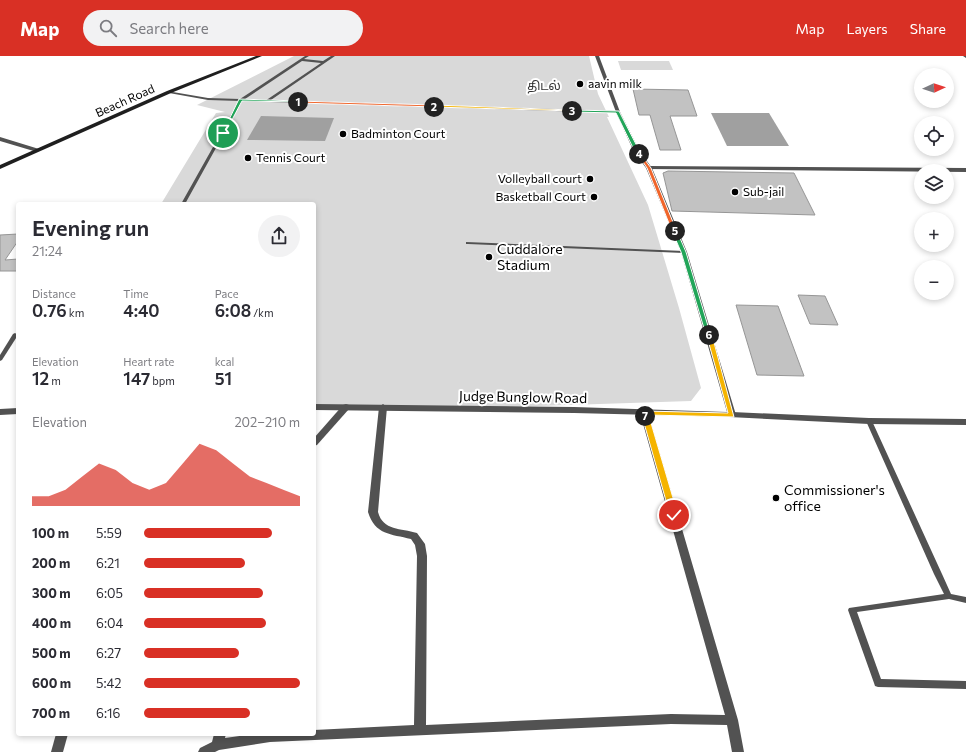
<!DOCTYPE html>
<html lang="en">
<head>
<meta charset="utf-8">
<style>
  body { margin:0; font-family:Commissioner,"Noto Sans Tamil",sans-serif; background:#f2f2f3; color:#2b2b33; height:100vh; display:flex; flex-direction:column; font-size:15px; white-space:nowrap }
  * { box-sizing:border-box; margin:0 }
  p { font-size:13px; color:#7c7c81 }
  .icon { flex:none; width:22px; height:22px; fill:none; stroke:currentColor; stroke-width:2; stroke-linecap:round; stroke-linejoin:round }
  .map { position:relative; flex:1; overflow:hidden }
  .drawer { position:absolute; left:16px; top:146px; width:300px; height:534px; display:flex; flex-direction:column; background:#fff; border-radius:4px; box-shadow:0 2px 6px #0003 }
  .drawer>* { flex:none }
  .needle { width:26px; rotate:87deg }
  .fabs { position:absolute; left:914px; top:12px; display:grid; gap:8px }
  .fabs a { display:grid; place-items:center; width:40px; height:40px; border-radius:50%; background:#fff; box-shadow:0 2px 6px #0003; font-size:20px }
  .pin { position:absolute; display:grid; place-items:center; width:34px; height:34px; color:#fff; margin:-17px; border:2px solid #fff; border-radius:50%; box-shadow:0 1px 4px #0007 }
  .km { position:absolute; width:20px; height:20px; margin:-10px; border-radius:50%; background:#222; color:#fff; font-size:11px; line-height:20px; text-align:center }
  .round { display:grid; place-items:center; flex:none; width:42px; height:42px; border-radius:21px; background:#f2f2f3 }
  .head { display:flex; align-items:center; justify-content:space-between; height:68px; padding:0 16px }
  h1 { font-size:22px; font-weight:600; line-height:30px }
  .figures { display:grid; grid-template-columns:repeat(3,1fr); gap:6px; height:68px; padding:4px 16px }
  .figures div { display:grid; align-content:center }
  .figures b { font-size:17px; font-weight:600 }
  .figures small { font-size:11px; font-weight:400 }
  .figures p { font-size:11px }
  .chart { height:112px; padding:8px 16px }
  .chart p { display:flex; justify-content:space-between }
  .chart svg { width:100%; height:72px; margin-top:4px; fill:#d93025; opacity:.7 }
  ul { padding:0 16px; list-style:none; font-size:13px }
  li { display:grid; grid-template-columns:64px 48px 1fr; align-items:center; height:30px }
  li i { height:10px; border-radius:5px; background:#d93025 }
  header { display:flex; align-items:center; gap:24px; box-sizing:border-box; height:56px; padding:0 20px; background:#d93025; color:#fff }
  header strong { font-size:19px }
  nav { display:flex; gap:22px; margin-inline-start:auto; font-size:14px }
  .search { width:280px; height:36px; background:#f2f2f3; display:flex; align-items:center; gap:10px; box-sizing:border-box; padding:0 14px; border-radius:22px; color:#7c7c81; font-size:15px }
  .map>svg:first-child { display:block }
  .green { fill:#d9d9d9 }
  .water { fill:#a0a0a0 }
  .building { fill:#c2c2c2; stroke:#969696 }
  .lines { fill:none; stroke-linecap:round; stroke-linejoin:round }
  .service { fill:#525252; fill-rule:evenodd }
  .minor { fill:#525252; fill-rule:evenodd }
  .tertiary { fill:#525252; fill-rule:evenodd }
  .secondary { fill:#1f1f1f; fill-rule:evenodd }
  .split-1 { fill:#22a559; stroke:#fff }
  .split-2 { fill:#f0652b; stroke:#fff }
  .split-3 { fill:#f5b400; stroke:#fff }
  .split-4 { fill:#22a559; stroke:#fff }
  .split-5 { fill:#f0652b; stroke:#fff }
  .split-6 { fill:#22a559; stroke:#fff }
  .split-7 { fill:#f5b400; stroke:#fff }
  .split-8 { fill:#f5b400; stroke:#fff }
  .poi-dot { fill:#000; stroke:#fff; stroke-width:1.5 }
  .labels { text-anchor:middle; stroke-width:4; stroke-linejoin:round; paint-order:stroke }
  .far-poi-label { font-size:12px; fill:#000; stroke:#fff; text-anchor:start }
  .far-park-label { font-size:12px; fill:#303030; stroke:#fff }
  .far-street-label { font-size:12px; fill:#000; stroke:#fff }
  .poi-label { font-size:14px; fill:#000; stroke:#fff; text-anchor:start }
  .street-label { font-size:14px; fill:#000; stroke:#fff }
</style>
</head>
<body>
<header>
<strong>Map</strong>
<div class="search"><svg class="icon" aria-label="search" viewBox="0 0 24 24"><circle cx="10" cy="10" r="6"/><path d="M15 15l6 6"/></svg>Search here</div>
<nav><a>Map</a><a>Layers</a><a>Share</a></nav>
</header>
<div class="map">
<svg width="966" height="696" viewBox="0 0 966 696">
  <rect width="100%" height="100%" fill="#fff"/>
  <!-- green -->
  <g class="green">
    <path d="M 294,0 L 589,0 L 598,38 L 609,61 L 598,61 L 607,61 L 648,149 L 679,252 L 701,332 L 691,345 L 480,352 L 314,351 L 314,148 L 161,148 L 216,57 L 225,56 L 197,49 Z"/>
    <path d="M 618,5 L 669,5 L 673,14 L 621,14 Z"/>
  </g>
  <!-- water -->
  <g class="water">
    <path d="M 711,57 L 769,57 L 789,90 L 727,90 Z"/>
    <path d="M 261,60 L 334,62 L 325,85 L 247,84 Z"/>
  </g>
  <!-- building -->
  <g class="building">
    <path d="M 633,33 L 688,34 L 697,60 L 670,60 L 681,94 L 660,94 L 650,59 L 639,59 Z"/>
    <path d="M 668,115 L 794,117 L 815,159 L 672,155 L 663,117 Z"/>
    <path d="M 18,178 L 18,185 L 5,204 L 18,203 L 18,215 L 0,215 L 0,179 Z"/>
    <path d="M 798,239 L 825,240 L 838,269 L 810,268 Z"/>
    <path d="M 736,249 L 778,250 L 804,320 L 757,319 Z"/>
  </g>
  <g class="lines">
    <!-- service -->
    <g class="service">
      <path d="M 305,0 L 309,0 L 304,3 L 323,5 L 331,0 L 335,0 L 268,46 L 265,45 L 321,7 L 302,5 L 242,45 L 185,148 L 181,148 L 240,43 Z"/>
      <path d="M 466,186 L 684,195 L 686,196 L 684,197 L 468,188 L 466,188 Z"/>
      <path d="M 15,277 L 18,279 L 2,304 L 0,305 L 0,299 L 13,278 Z"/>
      <path d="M 869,363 L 872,365 L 942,518 L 951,538 L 966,541 L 966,547 L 949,543 L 857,556 L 881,623 L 966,625 L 966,633 L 878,631 L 875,630 L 874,627 L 848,554 L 849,552 L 944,538 L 934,518 L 866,365 Z"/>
    </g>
    <!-- minor -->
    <g class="minor">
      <path d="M 963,0 L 966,0 L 966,2 Z"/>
      <path d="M 167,35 L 208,42 L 618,55 L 620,56 L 618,57 L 208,44 L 169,37 L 167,37 Z"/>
      <path d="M 0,81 L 39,93 L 40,94 L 37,96 L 0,85 Z"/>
      <path d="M 649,110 L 966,112 L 966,116 L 647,113 L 647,111 Z"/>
      <path d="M 346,348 L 349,349 L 350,351 L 349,353 L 317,389 L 314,390 L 314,382 L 343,349 Z"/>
      <path d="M 383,348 L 387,351 L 378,456 C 383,475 401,472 417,477 L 425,488 L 427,500 L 426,669 L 671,658 L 725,659 L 640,357 L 644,354 L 648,357 L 738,664 L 744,696 L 732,696 L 727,669 L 671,668 L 270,686 L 219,694 L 215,696 L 198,696 L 200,692 L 212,686 L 214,678 L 226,678 L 225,682 L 254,678 L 314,678 L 314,674 L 414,669 L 417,500 L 415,489 L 411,483 C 391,478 375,479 368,456 L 379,351 Z"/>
      <path d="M 732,356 L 869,362 L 966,363 L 966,369 L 869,368 L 729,361 L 728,359 Z"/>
      <path d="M 56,678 L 68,678 L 63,696 L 51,696 Z"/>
    </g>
    <!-- tertiary -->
    <g class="tertiary">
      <path d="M 595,0 L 599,0 L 620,56 L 639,94 L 652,112 L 687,196 L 736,359 L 735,361 L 574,357 L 314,354 L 314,348 L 574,351 L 727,356 L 681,196 L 646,112 L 633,94 L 616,56 Z"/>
      <path d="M 18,352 L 18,358 L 0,359 L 0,353 Z"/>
    </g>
    <!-- secondary -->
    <path class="secondary" d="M 256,0 L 262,0 L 171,37 L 0,113 L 0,109 L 167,35 Z"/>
  </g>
  <!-- split-1 -->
  <path class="split-1" d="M 239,43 L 298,45 L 300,46 L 242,45 L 225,77 L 222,78 Z"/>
  <!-- split-2 -->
  <path class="split-2" d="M 297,45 L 434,49 L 436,51 L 298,47 Z"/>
  <!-- split-3 -->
  <path class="split-3" d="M 434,49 L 572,54 L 574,55 L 433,51 Z"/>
  <!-- split-4 -->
  <path class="split-4" d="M 571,54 L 619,55 L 641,98 L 636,98 L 616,57 L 572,56 Z"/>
  <!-- split-5 -->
  <path class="split-5" d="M 637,97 L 640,97 L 651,112 L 677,176 L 672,175 L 647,112 Z"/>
  <!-- split-6 -->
  <path class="split-6" d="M 675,173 L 677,175 L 686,196 L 711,280 L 706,279 L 681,196 L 672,175 Z"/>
  <!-- split-7 -->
  <path class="split-7" d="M 706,277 L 712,279 L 734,361 L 648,359 L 648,362 L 643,362 L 641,357 L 644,355 L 728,357 Z"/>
  <!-- split-8 -->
  <path class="split-8" d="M 645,358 L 649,360 L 678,459 L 674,462 L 670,459 L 642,360 Z"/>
  <!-- markers -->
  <g class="poi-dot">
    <circle cx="580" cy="28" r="4"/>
    <circle cx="343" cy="78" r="4"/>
    <circle cx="248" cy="102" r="4"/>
    <circle cx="590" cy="123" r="4"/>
    <circle cx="735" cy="136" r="4"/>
    <circle cx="594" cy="141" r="4"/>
    <circle cx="489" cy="201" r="4"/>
    <circle cx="776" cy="442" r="4"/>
  </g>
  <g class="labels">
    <!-- far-poi labels -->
    <g class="far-poi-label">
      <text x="588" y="32">aavin milk</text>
      <text x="351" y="82">Badminton Court</text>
      <text x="256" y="106">Tennis Court</text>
      <text x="582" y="127" text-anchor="end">Volleyball court</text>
      <text x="743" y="140">Sub-jail</text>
      <text x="586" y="145" text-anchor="end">Basketball Court</text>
    </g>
    <!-- far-park labels -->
    <g class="far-park-label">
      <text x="544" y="34">திடல்</text>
    </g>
    <!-- far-street labels -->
    <g class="far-street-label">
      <text transform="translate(125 45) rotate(-24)" y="4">Beach Road</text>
    </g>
    <!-- poi labels -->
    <g class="poi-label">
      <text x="497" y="198">Cuddalore<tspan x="497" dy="16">Stadium</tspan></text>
      <text x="784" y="439">Commissioner's<tspan x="784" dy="16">office</tspan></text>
    </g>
    <!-- street labels -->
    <g class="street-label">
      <text transform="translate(523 341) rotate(1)" y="5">Judge Bunglow Road</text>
    </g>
  </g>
</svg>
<div class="fabs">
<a><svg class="needle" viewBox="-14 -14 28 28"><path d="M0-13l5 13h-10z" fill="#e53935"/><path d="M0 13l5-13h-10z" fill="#7c7c81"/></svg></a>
<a><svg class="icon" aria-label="locate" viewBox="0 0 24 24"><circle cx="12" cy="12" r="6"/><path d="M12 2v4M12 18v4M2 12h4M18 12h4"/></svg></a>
<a><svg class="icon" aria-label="layers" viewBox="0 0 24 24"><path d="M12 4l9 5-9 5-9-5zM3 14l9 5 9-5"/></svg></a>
<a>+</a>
<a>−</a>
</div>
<div class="pin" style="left:223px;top:77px;background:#1e9e55"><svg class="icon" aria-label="arrive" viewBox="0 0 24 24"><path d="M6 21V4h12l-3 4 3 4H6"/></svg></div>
<div class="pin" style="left:674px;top:459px;background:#d93025"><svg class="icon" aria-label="check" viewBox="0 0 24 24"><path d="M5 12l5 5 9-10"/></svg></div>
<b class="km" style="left:298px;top:46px">1</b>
<b class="km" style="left:434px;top:51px">2</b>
<b class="km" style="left:572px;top:55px">3</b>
<b class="km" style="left:639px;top:98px">4</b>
<b class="km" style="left:675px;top:175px">5</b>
<b class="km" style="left:709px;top:279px">6</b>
<b class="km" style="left:645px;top:360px">7</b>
<section class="drawer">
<div class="head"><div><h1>Evening run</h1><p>21:24</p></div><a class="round"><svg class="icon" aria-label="share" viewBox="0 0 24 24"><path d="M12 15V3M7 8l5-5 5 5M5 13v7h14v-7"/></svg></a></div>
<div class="figures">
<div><p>Distance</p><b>0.76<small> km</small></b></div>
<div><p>Time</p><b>4:40</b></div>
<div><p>Pace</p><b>6:08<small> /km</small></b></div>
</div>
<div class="figures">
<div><p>Elevation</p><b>12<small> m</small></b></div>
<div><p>Heart rate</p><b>147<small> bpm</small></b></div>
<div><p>kcal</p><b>51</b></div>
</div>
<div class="chart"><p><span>Elevation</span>202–210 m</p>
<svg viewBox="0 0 160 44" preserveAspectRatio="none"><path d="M0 44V38L10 38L20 34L30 26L40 18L50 22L60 30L70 34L80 30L90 18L100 6L110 10L120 18L130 26L140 30L150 34L160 38V44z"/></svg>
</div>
<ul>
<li><b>100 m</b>5:59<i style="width:82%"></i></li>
<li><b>200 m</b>6:21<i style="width:65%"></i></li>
<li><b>300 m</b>6:05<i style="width:76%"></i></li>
<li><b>400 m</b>6:04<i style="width:78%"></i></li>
<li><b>500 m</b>6:27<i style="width:61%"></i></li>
<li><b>600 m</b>5:42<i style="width:100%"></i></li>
<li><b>700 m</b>6:16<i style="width:68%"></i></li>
</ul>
</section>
</div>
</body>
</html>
